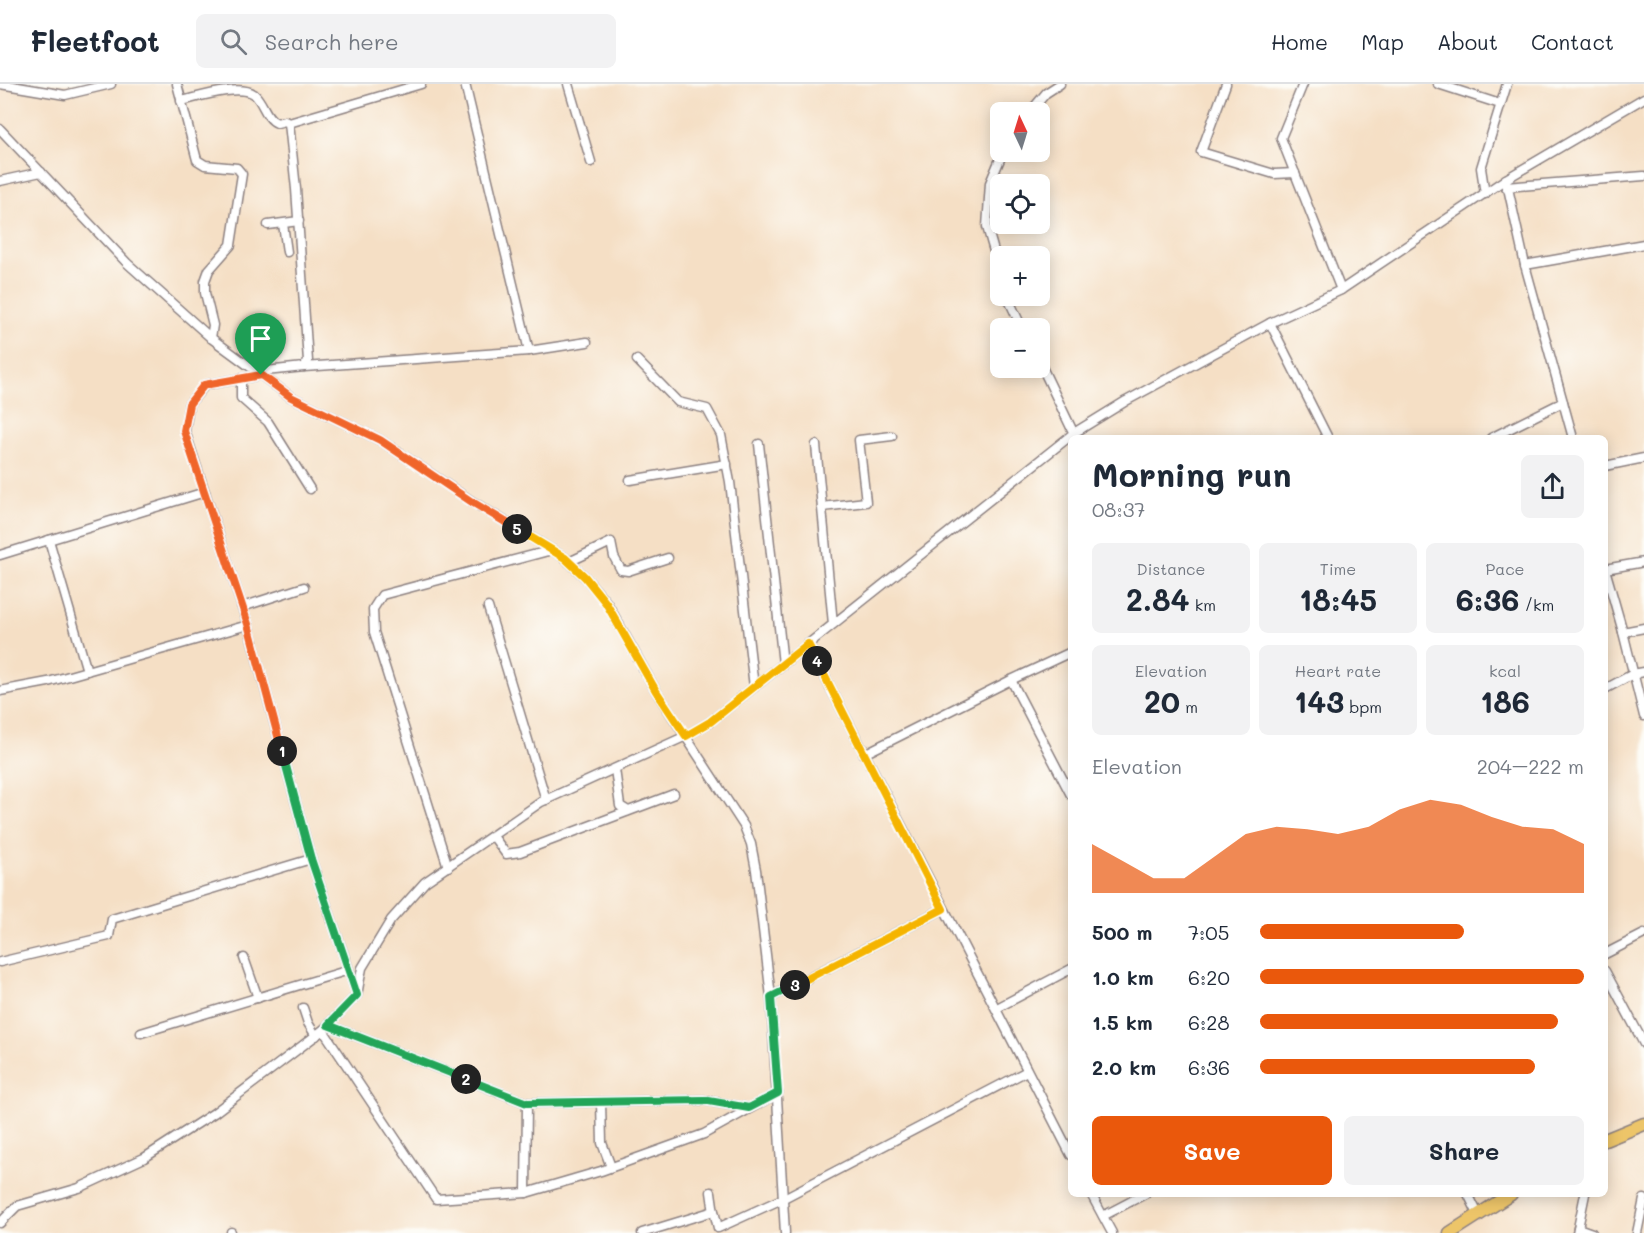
<!DOCTYPE html>
<html lang="en">
<head>
<meta charset="utf-8">
<style>
  body { margin:0; font-family:Mali,sans-serif; background:#f2f2f3; color:#1f2937; height:100vh; display:flex; flex-direction:column; font-size:22px; white-space:nowrap }
  * { box-sizing:border-box; margin:0 }
  p { font-size:20px; color:#747a83 }
  .icon { flex:none; width:33px; height:33px; fill:none; stroke:currentColor; stroke-width:2; stroke-linecap:round; stroke-linejoin:round }
  .map { position:relative; flex:1; overflow:hidden }
  .sheet { position:absolute; left:1068px; top:351px; width:540px; height:762px; display:flex; flex-direction:column; background:#fff; border-radius:9px; box-shadow:0 3px 15px #0003 }
  .sheet>* { flex:none }
  .needle { width:39px; rotate:356deg }
  .controls { position:absolute; left:990px; top:18px; display:grid; gap:12px }
  .controls a { display:grid; place-items:center; width:60px; height:60px; border-radius:9px; background:#fff; box-shadow:0 3px 15px #0003; font-size:30px }
  .pin { position:absolute; display:grid; place-items:center; width:51px; height:51px; color:#fff; margin:-62px -26px; border-radius:50% 50% 50% 0; rotate:-45deg; box-shadow:0 0 6px #0007 }
  .pin .icon { rotate:45deg }
  .km { position:absolute; width:30px; height:30px; margin:-15px; border-radius:50%; background:#222; color:#fff; font-size:16px; line-height:30px; text-align:center }
  .round { display:grid; place-items:center; flex:none; width:63px; height:63px; border-radius:9px; background:#f2f2f3 }
  .head { display:flex; align-items:center; justify-content:space-between; height:102px; padding:0 24px }
  h1 { font-size:33px; font-weight:700; line-height:45px }
  .figures { display:grid; grid-template-columns:repeat(3,1fr); gap:9px; height:102px; padding:6px 24px }
  .figures div { display:grid; align-content:center; border-radius:9px; background:#f2f2f3; text-align:center }
  .figures b { font-size:30px; font-weight:700 }
  .figures small { font-size:16px; font-weight:400 }
  .figures p { font-size:16px }
  .chart { height:168px; padding:12px 24px }
  .chart p { display:flex; justify-content:space-between }
  .chart svg { width:100%; height:108px; margin-top:6px; fill:#ea580c; opacity:.7 }
  .action { display:flex; gap:12px; margin-top:auto; padding:12px 24px }
  .action a { flex:1; height:69px; border-radius:9px; background:#ea580c; color:#fff; font-size:24px; font-weight:700; line-height:69px; text-align:center }
  .action a+a { background:#f2f2f3; color:#1f2937 }
  ul { padding:0 24px; list-style:none; font-size:20px }
  li { display:grid; grid-template-columns:96px 72px 1fr; align-items:center; height:45px }
  li i { height:15px; border-radius:8px; background:#ea580c }
  header { display:flex; align-items:center; gap:36px; box-sizing:border-box; height:84px; padding:0 30px; background:#fff; border-bottom:2px solid #e0e1e3 }
  header strong { font-size:28px }
  nav { display:flex; gap:33px; margin-inline-start:auto; font-size:21px }
  .search { width:420px; height:54px; background:#f2f2f3; display:flex; align-items:center; gap:15px; box-sizing:border-box; padding:0 21px; border-radius:9px; color:#747a83; font-size:22px }
  .map>svg:first-child { display:block }
  .lines { fill:none; stroke-linecap:round; stroke-linejoin:round }
  .minor-casing { stroke:#8c8080; stroke-width:11 }
  .highway-casing { stroke:#8c8080; stroke-width:15 }
  .minor { stroke:#fff; stroke-width:8 }
  .highway { stroke:#edc569; stroke-width:12 }
  .split-1-casing { stroke:#fff; stroke-width:12 }
  .split-2-casing { stroke:#fff; stroke-width:12 }
  .split-3-casing { stroke:#fff; stroke-width:12 }
  .split-4-casing { stroke:#fff; stroke-width:12 }
  .split-5-casing { stroke:#fff; stroke-width:12 }
  .split-6-casing { stroke:#fff; stroke-width:12 }
  .split-1 { stroke:#f0652b; stroke-width:8 }
  .split-2 { stroke:#22a559; stroke-width:8 }
  .split-3 { stroke:#22a559; stroke-width:8 }
  .split-4 { stroke:#f5b400; stroke-width:8 }
  .split-5 { stroke:#f5b400; stroke-width:8 }
  .split-6 { stroke:#f0652b; stroke-width:8 }
</style>
</head>
<body>
<header>
<strong>Fleetfoot</strong>
<div class="search"><svg class="icon" aria-label="search" viewBox="0 0 24 24"><circle cx="10" cy="10" r="6"/><path d="M15 15l6 6"/></svg>Search here</div>
<nav><a>Home</a><a>Map</a><a>About</a><a>Contact</a></nav>
</header>
<div class="map">
<svg width="1644" height="1149" viewBox="0 0 1644 1149">
  <rect width="100%" height="100%" fill="#fdfcf7"/>
  <filter id="ink" filterUnits="userSpaceOnUse"><feTurbulence type="fractalNoise" baseFrequency=".0167" numOctaves="2"/><feDisplacementMap in="SourceGraphic" scale="12" xChannelSelector="R" yChannelSelector="G"/><feConvolveMatrix kernelMatrix="1 2 1 2 8 2 1 2 1" color-interpolation-filters="sRGB"/></filter>
  <filter id="wash" filterUnits="userSpaceOnUse"><feTurbulence type="fractalNoise" baseFrequency=".008" numOctaves="4" result="noise"/><feDisplacementMap in="SourceGraphic" scale="24" xChannelSelector="R" yChannelSelector="G"/><feGaussianBlur stdDeviation="1.35" result="paint"/><feColorMatrix in="noise" values="0 0 0 0 0 0 0 0 0 0 0 0 0 0 0 0 0 1.4 0 .05"/><feComposite in="paint" operator="in"/></filter>
  <g filter="url(#wash)">
    <rect width="100%" height="100%" fill="#f5dfc5"/>
  </g>
  <g filter="url(#ink)">
    <g class="lines">
      <!-- minor casing -->
      <g class="minor-casing">
        <g id="minor">
          <path d="M 0,0 L 65,11 L 111,0"/>
          <path d="M 177,0 L 197,76 L 205,81 L 237,84 L 242,90 L 231,161 L 209,186 L 205,197 L 205,209 L 213,241 L 211,254"/>
          <path d="M 568,0 L 591,78"/>
          <path d="M 1226,0 L 1201,68 L 1274,90 L 1295,89"/>
          <path d="M 1303,0 L 1281,54 L 1341,206"/>
          <path d="M 1438,0 L 1500,20"/>
          <path d="M 181,17 C 199,13 239,0 254,10 C 264,19 265,34 277,39 L 285,37 L 289,39 L 421,0"/>
          <path d="M 1030,28 L 1046,9 L 1060,0"/>
          <path d="M 0,45 L 127,179 L 211,254 L 291,313 L 380,356 L 473,418 L 565,474 L 585,493 L 607,519 L 656,607 L 744,742 L 751,760 L 756,786 L 771,913 L 785,1149"/>
          <path d="M 1506,95 L 1525,181 L 1573,354"/>
          <path d="M 0,97 L 41,88"/>
          <path d="M 1506,103 L 1644,92"/>
          <path d="M 1485,110 L 1481,84 L 1507,0"/>
          <path d="M 283,140 L 287,168"/>
          <path d="M 268,141 L 299,137"/>
          <path d="M 1525,181 L 1644,160"/>
          <path d="M 1000,188 L 987,143 L 990,99 L 1003,68"/>
          <path d="M 1007,212 L 1022,244"/>
          <path d="M 1270,239 L 1328,354"/>
          <path d="M 529,267 L 587,258"/>
          <path d="M 637,276 L 678,318 L 707,325 L 721,351 L 730,398 L 754,603"/>
          <path d="M 1040,279 L 1076,354"/>
          <path d="M 304,283 L 529,267 L 465,0"/>
          <path d="M 256,288 L 304,283 L 308,277 L 296,105 L 289,39"/>
          <path d="M 261,291 L 205,301 L 189,320 L 185,347 L 248,541 L 311,775 L 357,910"/>
          <path d="M 241,295 L 241,314 L 268,338 L 310,405"/>
          <path d="M 1491,354 L 1563,318"/>
          <path d="M 759,360 L 783,580"/>
          <path d="M 816,361 L 833,540"/>
          <path d="M 1605,382 L 1644,374"/>
          <path d="M 630,396 L 727,380"/>
          <path d="M 822,423 L 866,418 L 859,356 L 892,352"/>
          <path d="M 49,456 L 87,587"/>
          <path d="M 0,471 L 205,408"/>
          <path d="M 569,478 L 611,458 L 614,473 L 621,486 L 628,487 L 668,474"/>
          <path d="M 1605,485 L 1623,548 L 1644,632"/>
          <path d="M 1605,485 L 1644,478"/>
          <path d="M 242,523 L 304,503"/>
          <path d="M 488,523 L 546,716"/>
          <path d="M 1623,548 L 1644,544"/>
          <path d="M 808,560 L 1071,1071"/>
          <path d="M 1011,596 L 1071,711"/>
          <path d="M 1605,605 L 1633,590 L 1644,588"/>
          <path d="M 0,607 L 48,598 L 248,541"/>
          <path d="M 864,670 L 1011,596 L 1071,568"/>
          <path d="M 615,685 L 620,722 L 628,727"/>
          <path d="M 493,752 L 506,770 L 520,768 L 674,710"/>
          <path d="M 448,783 L 374,548 L 373,525 L 382,511 L 552,466"/>
          <path d="M 1605,870 L 1644,850"/>
          <path d="M 244,874 L 258,914"/>
          <path d="M 0,878 L 109,852 L 112,835 L 311,775"/>
          <path d="M 1605,887 L 1644,960"/>
          <path d="M 771,913 L 943,825"/>
          <path d="M 303,924 L 308,939 L 316,952"/>
          <path d="M 997,924 L 1071,885"/>
          <path d="M 328,941 L 527,1019 L 703,1016 L 748,1024"/>
          <path d="M 323,946 L 436,1115 L 526,1109 L 601,1087 L 704,1050 L 778,1009"/>
          <path d="M 141,949 L 349,886"/>
          <path d="M 601,1018 L 602,1059 L 611,1083"/>
          <path d="M 711,1108 L 714,1129"/>
          <path d="M 526,1109 L 527,1019"/>
          <path d="M 1091,1110 L 1112,1149"/>
          <path d="M 1468,1110 L 1479,1132"/>
          <path d="M 1103,1132 L 1145,1110"/>
          <path d="M 0,1139 L 17,1122 L 79,1104 L 144,1074 L 214,1029 L 323,946 L 357,911 L 362,884 L 391,836 L 425,798 L 541,718 L 686,652 L 710,638 L 1074,349 L 1126,317 L 1270,239 L 1341,206 L 1506,95 L 1644,14"/>
          <path d="M 1578,1144 L 1592,1149"/>
          <path d="M 231,1149 L 231,1148"/>
          <path d="M 642,1149 L 714,1127 L 718,1144 L 782,1115 L 1027,987"/>
          <path d="M 1577,1149 L 1585,1110"/>
          <path d="M 1637,1149 L 1644,1115"/>
        </g>
      </g>
      <!-- highway casing -->
      <g class="highway-casing">
        <g id="highway">
          <path d="M 1605,1056 L 1644,1040"/>
          <path d="M 1450,1149 L 1511,1110"/>
        </g>
      </g>
      <!-- minor -->
      <use href="#minor" class="minor"/>
      <!-- highway -->
      <use href="#highway" class="highway"/>
    </g>
  </g>
  <g class="lines" filter="url(#ink)">
    <!-- split-1 casing -->
    <g class="split-1-casing">
      <path id="split-1" d="M 261,291 L 204,301 L 189,320 L 184,347 L 248,540 L 282,667"/>
    </g>
    <!-- split-2 casing -->
    <g class="split-2-casing">
      <path id="split-2" d="M 282,667 L 311,775 L 357,911 L 328,941 L 466,995"/>
    </g>
    <!-- split-3 casing -->
    <g class="split-3-casing">
      <path id="split-3" d="M 466,995 L 527,1019 L 703,1016 L 749,1024 L 778,1009 L 771,913 L 795,901"/>
    </g>
    <!-- split-4 casing -->
    <g class="split-4-casing">
      <path id="split-4" d="M 795,901 L 943,825 L 817,577"/>
    </g>
    <!-- split-5 casing -->
    <g class="split-5-casing">
      <path id="split-5" d="M 517,445 L 565,474 L 585,493 L 606,519 L 656,607 L 686,652 L 710,638 L 808,560 L 817,577"/>
    </g>
    <!-- split-6 casing -->
    <g class="split-6-casing">
      <path id="split-6" d="M 261,291 L 291,313 L 380,356 L 472,418 L 517,445"/>
    </g>
    <!-- split-1 -->
    <use href="#split-1" class="split-1"/>
    <!-- split-2 -->
    <use href="#split-2" class="split-2"/>
    <!-- split-3 -->
    <use href="#split-3" class="split-3"/>
    <!-- split-4 -->
    <use href="#split-4" class="split-4"/>
    <!-- split-5 -->
    <use href="#split-5" class="split-5"/>
    <!-- split-6 -->
    <use href="#split-6" class="split-6"/>
  </g>
</svg>
<div class="controls">
<a><svg class="needle" viewBox="-14 -14 28 28"><path d="M0-13l5 13h-10z" fill="#e53935"/><path d="M0 13l5-13h-10z" fill="#747a83"/></svg></a>
<a><svg class="icon" aria-label="locate" viewBox="0 0 24 24"><circle cx="12" cy="12" r="6"/><path d="M12 2v4M12 18v4M2 12h4M18 12h4"/></svg></a>
<a>+</a>
<a>−</a>
</div>
<div class="pin" style="left:261px;top:291px;background:#1e9e55"><svg class="icon" aria-label="arrive" viewBox="0 0 24 24"><path d="M6 21V4h12l-3 4 3 4H6"/></svg></div>
<b class="km" style="left:282px;top:667px">1</b>
<b class="km" style="left:466px;top:995px">2</b>
<b class="km" style="left:795px;top:901px">3</b>
<b class="km" style="left:817px;top:577px">4</b>
<b class="km" style="left:517px;top:445px">5</b>
<section class="sheet">
<div class="head"><div><h1>Morning run</h1><p>08:37</p></div><a class="round"><svg class="icon" aria-label="share" viewBox="0 0 24 24"><path d="M12 15V3M7 8l5-5 5 5M5 13v7h14v-7"/></svg></a></div>
<div class="figures">
<div><p>Distance</p><b>2.84<small> km</small></b></div>
<div><p>Time</p><b>18:45</b></div>
<div><p>Pace</p><b>6:36<small> /km</small></b></div>
</div>
<div class="figures">
<div><p>Elevation</p><b>20<small> m</small></b></div>
<div><p>Heart rate</p><b>143<small> bpm</small></b></div>
<div><p>kcal</p><b>186</b></div>
</div>
<div class="chart"><p><span>Elevation</span>204–222 m</p>
<svg viewBox="0 0 160 44" preserveAspectRatio="none"><path d="M0 44V24L10 31L20 38L30 38L40 29L50 20L60 17L70 18L80 20L90 17L100 10L110 6L120 8L130 13L140 17L150 18L160 24V44z"/></svg>
</div>
<ul>
<li><b>500 m</b>7:05<i style="width:63%"></i></li>
<li><b>1.0 km</b>6:20<i style="width:100%"></i></li>
<li><b>1.5 km</b>6:28<i style="width:92%"></i></li>
<li><b>2.0 km</b>6:36<i style="width:85%"></i></li>
</ul>
<div class="action"><a>Save</a><a>Share</a></div>
</section>
</div>
</body>
</html>
